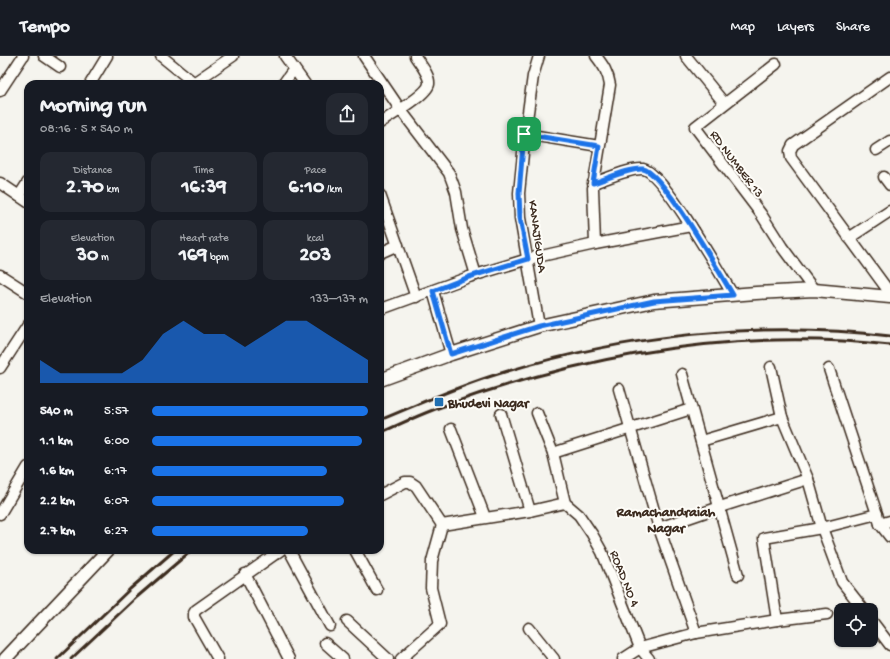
<!DOCTYPE html>
<html lang="en">
<head>
<meta charset="utf-8">
<style>
  body { margin:0; font-family:"Gochi Hand",sans-serif; background:#242831; color:#f1f3f6; height:100vh; display:flex; flex-direction:column; font-size:15px; white-space:nowrap }
  * { box-sizing:border-box; margin:0 }
  p { font-size:13px; color:#9ea1a6 }
  .icon { flex:none; width:22px; height:22px; fill:none; stroke:currentColor; stroke-width:2; stroke-linecap:round; stroke-linejoin:round }
  .map { position:relative; flex:1; overflow:hidden }
  .drawer { position:absolute; left:24px; top:24px; width:360px; height:474px; display:flex; flex-direction:column; background:#171b24; border-radius:12px; box-shadow:0 1px 3px #0004 }
  .drawer>* { flex:none }
  .fabs { position:absolute; left:834px; top:547px; display:grid; gap:8px }
  .fabs a { display:grid; place-items:center; width:44px; height:44px; border-radius:8px; background:#171b24; box-shadow:0 1px 3px #0004; font-size:20px }
  .pin { position:absolute; display:grid; place-items:center; width:34px; height:34px; color:#fff; margin:-17px; border-radius:8px; box-shadow:0 2px 6px #0006 }
  .round { display:grid; place-items:center; flex:none; width:42px; height:42px; border-radius:12px; background:#242831 }
  .overview { display:flex; align-items:center; justify-content:space-between; height:68px; padding:0 16px }
  h1 { font-size:22px; font-weight:700; line-height:30px }
  .metrics { display:grid; grid-template-columns:repeat(3,1fr); gap:6px; height:68px; padding:4px 16px }
  .metrics div { display:grid; align-content:center; border-radius:10px; background:#242831; text-align:center }
  .metrics b { font-size:20px; font-weight:700 }
  .metrics small { font-size:11px; font-weight:400 }
  .metrics p { font-size:11px }
  .chart { height:112px; padding:8px 16px }
  .chart p { display:flex; justify-content:space-between }
  .chart svg { width:100%; height:72px; margin-top:4px; fill:#1a73e8; opacity:.7 }
  ul { padding:0 16px; list-style:none; font-size:13px }
  li { display:grid; grid-template-columns:64px 48px 1fr; align-items:center; height:30px }
  li i { height:10px; border-radius:5px; background:#1a73e8 }
  header { display:flex; align-items:center; gap:24px; box-sizing:border-box; height:56px; padding:0 20px; background:#171b24; border-bottom:1px solid #363941 }
  header strong { font-size:19px }
  nav { display:flex; gap:22px; margin-inline-start:auto; font-size:14px }
  .map>svg:first-child { display:block }
  .lines { fill:none; stroke-linecap:round; stroke-linejoin:round }
  .minor-casing { stroke:#3b2a1e; stroke-width:13 }
  .tertiary-casing { stroke:#3b2a1e; stroke-width:15 }
  .minor { stroke:#fdfcf7; stroke-width:10 }
  .tertiary { stroke:#fdfcf7; stroke-width:12 }
  .rail { stroke:#3b2a1e; stroke-width:3 }
  .route-casing { stroke:#fff; stroke-width:8 }
  .route { stroke:#1a73e8; stroke-width:5 }
  .poi-dot { fill:#1f6fb2; stroke:#fdfcf7; stroke-width:1.5 }
  .labels { text-anchor:middle; stroke-width:4; stroke-linejoin:round; paint-order:stroke }
  .street-label { font-size:13px; fill:#3b2a1e; stroke:#fdfcf7 }
  .poi-label { font-size:13px; font-weight:bold; fill:#3b2a1e; stroke:#fdfcf7; text-anchor:start }
  .neighbourhood-label { font-size:14px; font-weight:bold; fill:#3b2a1e; stroke:#fdfcf7 }
</style>
</head>
<body>
<header>
<strong>Tempo</strong>
<nav><a>Map</a><a>Layers</a><a>Share</a></nav>
</header>
<div class="map">
<svg width="890" height="603" viewBox="0 0 890 603">
  <rect width="100%" height="100%" fill="#f5f4ee"/>
  <filter id="ink" filterUnits="userSpaceOnUse"><feTurbulence type="fractalNoise" baseFrequency=".025" numOctaves="2"/><feDisplacementMap in="SourceGraphic" scale="8" xChannelSelector="R" yChannelSelector="G"/><feConvolveMatrix kernelMatrix="1 2 1 2 8 2 1 2 1" color-interpolation-filters="sRGB"/></filter>
  <g filter="url(#ink)">
    <g class="lines">
      <!-- minor casing -->
      <g class="minor-casing">
        <g id="minor">
          <path d="M 44,0 L 60,11"/>
          <path d="M 161,0 L 193,26"/>
          <path d="M 285,0 L 305,28"/>
          <path d="M 364,0 L 400,53 L 449,117 L 456,136 L 462,173 L 476,219"/>
          <path d="M 539,0 L 533,20 L 525,78 L 519,137 L 520,162 L 539,270"/>
          <path d="M 686,0 L 724,47"/>
          <path d="M 776,8 L 695,71 L 761,158 L 782,191 L 814,234"/>
          <path d="M 890,21 L 793,89 L 790,95 L 791,102 L 890,237"/>
          <path d="M 90,28 L 107,0"/>
          <path d="M 192,28 L 233,0"/>
          <path d="M 283,28 L 294,13"/>
          <path d="M 0,35 L 23,0"/>
          <path d="M 380,67 C 390,60 427,39 429,28 C 430,19 420,8 415,0"/>
          <path d="M 525,78 L 599,90"/>
          <path d="M 876,94 L 890,85"/>
          <path d="M 884,121 L 890,129"/>
          <path d="M 0,127 L 28,146"/>
          <path d="M 593,127 C 607,123 629,112 643,113 C 663,116 720,218 733,239"/>
          <path d="M 380,139 L 416,241"/>
          <path d="M 19,140 L 28,126"/>
          <path d="M 849,182 L 890,155"/>
          <path d="M 595,188 L 691,170"/>
          <path d="M 380,197 L 398,189"/>
          <path d="M 0,219 L 28,237"/>
          <path d="M 433,235 L 451,298"/>
          <path d="M 384,252 L 469,221 L 528,203 L 595,188 L 593,132 L 610,29 C 608,16 603,9 596,0"/>
          <path d="M 771,311 L 782,361 L 808,423 L 822,472 L 842,526 L 864,554"/>
          <path d="M 0,312 L 28,269"/>
          <path d="M 829,313 L 877,458 L 880,468 L 890,481"/>
          <path d="M 682,318 L 738,519"/>
          <path d="M 619,333 L 659,472 L 696,577"/>
          <path d="M 537,357 L 553,397 L 565,447 L 579,459 L 592,478 L 602,496 L 640,592 L 649,603"/>
          <path d="M 501,358 L 530,455"/>
          <path d="M 451,373 L 485,461"/>
          <path d="M 701,385 L 782,361"/>
          <path d="M 553,397 L 691,353"/>
          <path d="M 380,439 L 405,426 L 410,426 L 416,430 L 442,469 L 530,455 L 565,447"/>
          <path d="M 0,458 L 28,411"/>
          <path d="M 880,468 L 890,465"/>
          <path d="M 659,472 L 720,451 L 808,423"/>
          <path d="M 289,494 L 330,570"/>
          <path d="M 355,494 L 377,534"/>
          <path d="M 245,518 L 289,603"/>
          <path d="M 777,564 L 764,482 L 822,472 L 877,458"/>
          <path d="M 871,564 L 890,589"/>
          <path d="M 347,565 L 388,603"/>
          <path d="M 529,572 L 554,603"/>
          <path d="M 325,587 L 343,603"/>
          <path d="M 218,603 L 194,561 L 194,557 L 196,554 L 281,494"/>
          <path d="M 401,603 L 440,568 L 431,532 L 432,505 L 442,469"/>
          <path d="M 623,603 L 640,592 L 696,577 L 777,564 L 827,558"/>
        </g>
      </g>
      <!-- tertiary casing -->
      <g class="tertiary-casing">
        <g id="tertiary">
          <path d="M 380,324 L 451,298 L 539,270 L 654,245 L 756,237 L 814,234 L 890,241"/>
          <path d="M 5,603 L 108,494"/>
        </g>
      </g>
      <!-- minor -->
      <use href="#minor" class="minor"/>
      <!-- tertiary -->
      <use href="#tertiary" class="tertiary"/>
      <!-- rail -->
      <g class="rail">
        <path d="M 380,364 C 419,348 458,330 498,318 C 624,279 759,264 890,280"/>
        <path d="M 380,377 C 400,368 421,358 441,351 C 585,298 737,272 890,289"/>
        <path d="M 57,603 L 130,533 L 175,494"/>
        <path d="M 71,603 L 137,541 L 192,494"/>
      </g>
    </g>
  </g>
  <g class="lines" filter="url(#ink)">
    <!-- route casing -->
    <g class="route-casing">
      <path id="route" d="M 524,78 L 599,90 L 593,127 C 607,123 629,112 643,113 C 663,116 720,218 733,239 L 654,245 L 539,270 L 451,298 L 433,235 L 469,221 L 528,203 L 520,162 L 519,137 Z"/>
    </g>
    <!-- route -->
    <use href="#route" class="route"/>
  </g>
  <!-- markers -->
  <rect class="poi-dot" x="434" y="341" width="10" height="10" rx="2"/>
  <g class="labels">
    <!-- street labels -->
    <g class="street-label">
      <text transform="translate(738 107) rotate(53)" y="5">RD NUMBER 13</text>
      <text transform="translate(539 180) rotate(82)" y="5">KANAJIGUDA</text>
      <text transform="translate(626 522) rotate(68)" y="5">ROAD NO 4</text>
    </g>
    <!-- poi labels -->
    <g class="poi-label">
      <text x="448" y="351">Bhudevi Nagar</text>
    </g>
    <!-- neighbourhood labels -->
    <g class="neighbourhood-label">
      <text x="666" y="460">Ramachandraiah<tspan x="666" dy="16">Nagar</tspan></text>
    </g>
  </g>
</svg>
<div class="fabs">
<a><svg class="icon" aria-label="locate" viewBox="0 0 24 24"><circle cx="12" cy="12" r="6"/><path d="M12 2v4M12 18v4M2 12h4M18 12h4"/></svg></a>
</div>
<div class="pin" style="left:524px;top:78px;background:#1e9e55"><svg class="icon" aria-label="arrive" viewBox="0 0 24 24"><path d="M6 21V4h12l-3 4 3 4H6"/></svg></div>
<section class="drawer">
<div class="overview"><div><h1>Morning run</h1><p>08:16 · 5 × 540 m</p></div><a class="round"><svg class="icon" aria-label="share" viewBox="0 0 24 24"><path d="M12 15V3M7 8l5-5 5 5M5 13v7h14v-7"/></svg></a></div>
<div class="metrics">
<div><p>Distance</p><b>2.70<small> km</small></b></div>
<div><p>Time</p><b>16:39</b></div>
<div><p>Pace</p><b>6:10<small> /km</small></b></div>
</div>
<div class="metrics">
<div><p>Elevation</p><b>30<small> m</small></b></div>
<div><p>Heart rate</p><b>169<small> bpm</small></b></div>
<div><p>kcal</p><b>203</b></div>
</div>
<div class="chart"><p><span>Elevation</span>133–137 m</p>
<svg viewBox="0 0 160 44" preserveAspectRatio="none"><path d="M0 44V30L10 38L20 38L30 38L40 38L50 30L60 14L70 6L80 14L90 14L100 22L110 14L120 6L130 6L140 14L150 22L160 30V44z"/></svg>
</div>
<ul>
<li><b>540 m</b>5:57<i style="width:100%"></i></li>
<li><b>1.1 km</b>6:00<i style="width:97%"></i></li>
<li><b>1.6 km</b>6:17<i style="width:81%"></i></li>
<li><b>2.2 km</b>6:07<i style="width:89%"></i></li>
<li><b>2.7 km</b>6:27<i style="width:72%"></i></li>
</ul>
</section>
</div>
</body>
</html>
